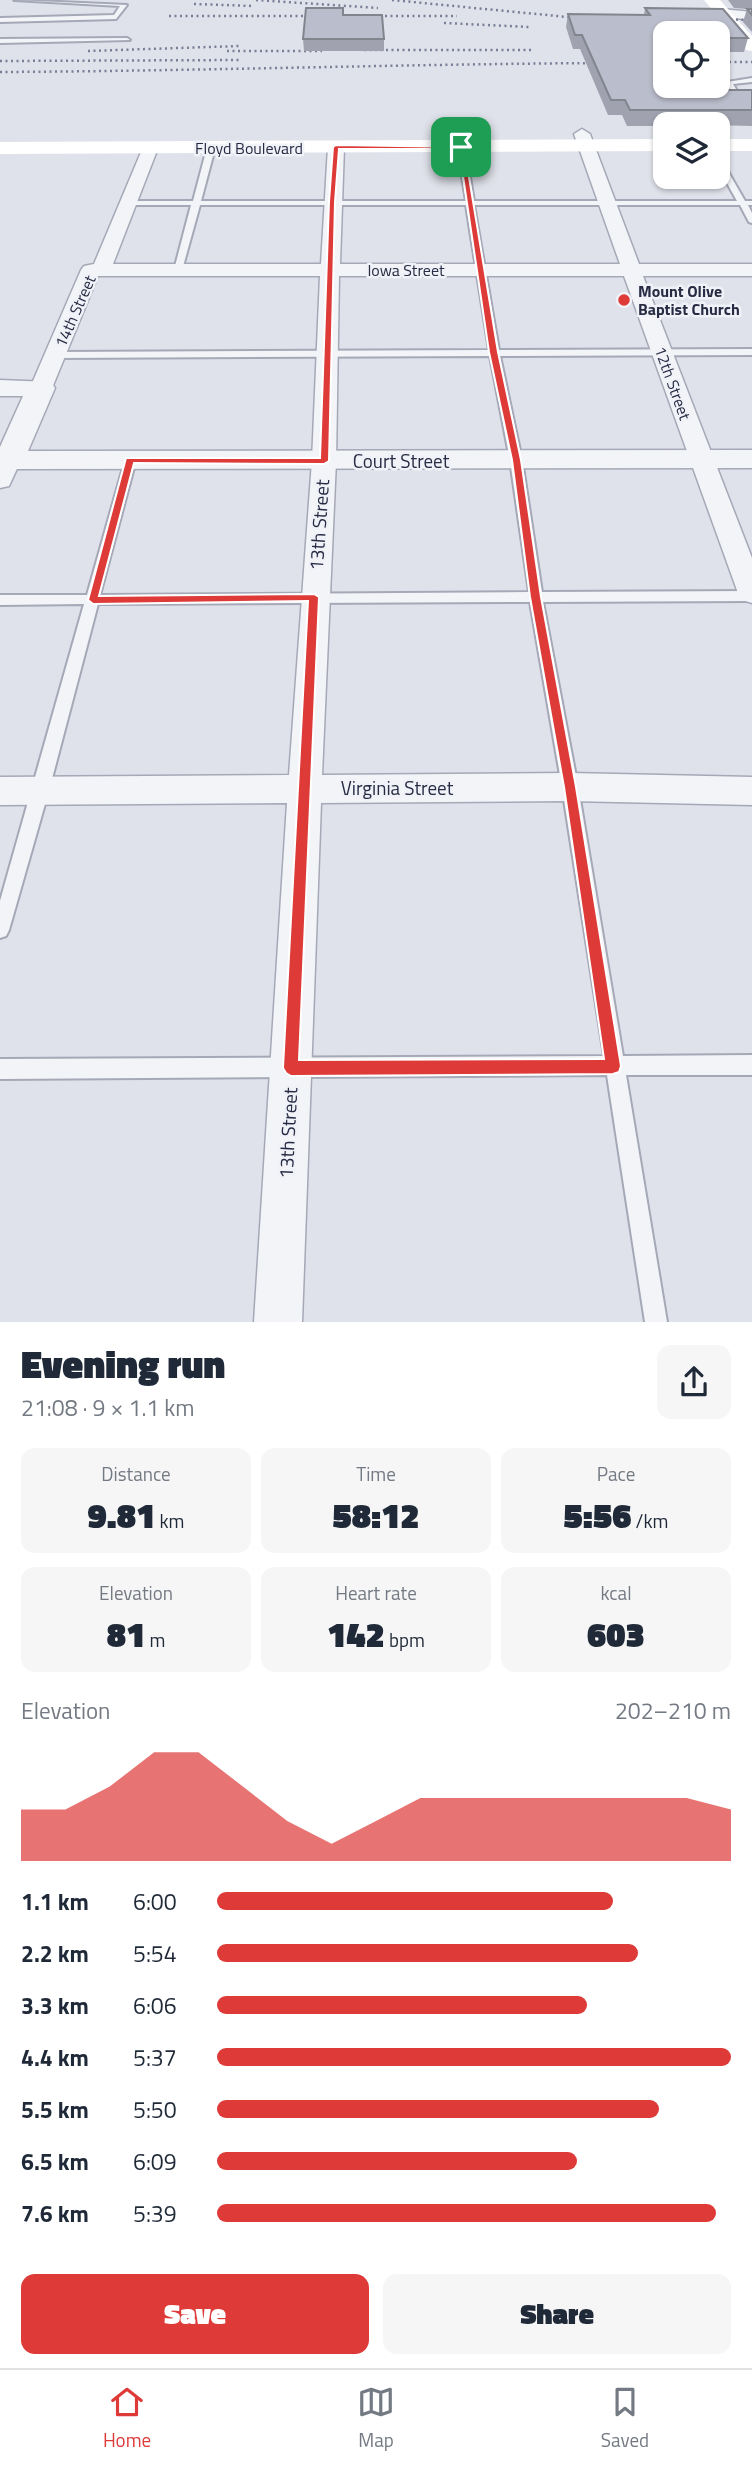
<!DOCTYPE html>
<html lang="en">
<head>
<meta charset="utf-8">
<style>
  body { margin:0; font-family:"Titillium Web",sans-serif; background:#f6f6f7; color:#1f2937; height:100vh; display:flex; flex-direction:column; font-size:26px; white-space:nowrap }
  * { box-sizing:border-box; margin:0 }
  p { font-size:23px; color:#747a83 }
  .icon { flex:none; width:38px; height:38px; fill:none; stroke:currentColor; stroke-width:2; stroke-linecap:round; stroke-linejoin:round }
  .map { position:relative; height:1322px; overflow:hidden }
  .side { display:flex; flex-direction:column; background:#fff; flex:1 }
  .side>* { flex:none }
  .fabs { position:absolute; left:653px; top:21px; display:grid; gap:14px }
  .fabs a { display:grid; place-items:center; width:77px; height:77px; border-radius:14px; background:#fff; box-shadow:0 2px 5px #0004; font-size:35px }
  .pin { position:absolute; display:grid; place-items:center; width:60px; height:60px; color:#fff; margin:-30px; border-radius:14px; box-shadow:0 4px 10px #0006 }
  .round { display:grid; place-items:center; flex:none; width:74px; height:74px; border-radius:14px; background:#f6f6f7 }
  .headline { display:flex; align-items:center; justify-content:space-between; height:119px; padding:0 21px }
  h1 { font-size:38px; font-weight:800; line-height:52px }
  .figures { display:grid; grid-template-columns:repeat(3,1fr); gap:10px; height:119px; padding:7px 21px }
  .figures div { display:grid; align-content:center; border-radius:14px; background:#f6f6f7; text-align:center }
  .figures b { font-size:35px; font-weight:800 }
  .figures small { font-size:19px; font-weight:400 }
  .figures p { font-size:19px }
  .chart { height:196px; padding:14px 21px }
  .chart p { display:flex; justify-content:space-between }
  .chart svg { width:100%; height:126px; margin-top:7px; fill:#dd3a38; opacity:.7 }
  .action { display:flex; gap:14px; margin-top:auto; padding:14px 21px }
  .action a { flex:1; height:80px; border-radius:14px; background:#dd3a38; color:#fff; font-size:28px; font-weight:800; line-height:80px; text-align:center }
  .action a+a { background:#f6f6f7; color:#1f2937 }
  ul { padding:0 21px; list-style:none; font-size:23px }
  li { display:grid; grid-template-columns:112px 84px 1fr; align-items:center; height:52px }
  li i { height:18px; border-radius:9px; background:#dd3a38 }
  .tab-bar { display:flex; justify-content:space-around; align-items:center; height:98px; border-top:2px solid #e0e1e3; background:#fff; font-size:19px; color:#747a83 }
  .tab-bar a { display:grid; justify-items:center; gap:4px }
  .tab-bar .current { color:#dd3a38 }
  .map>svg:first-child { display:block }
  .lines { fill:none; stroke-linecap:round; stroke-linejoin:round }
  .service-casing { stroke:#a5a8b6; stroke-width:4 }
  .minor-casing { stroke:#a5a8b6; stroke-width:3 }
  .tertiary-casing { stroke:#a5a8b6; stroke-width:3 }
  .service { fill:#f3f4f8; fill-rule:evenodd }
  .minor { fill:#f3f4f8; fill-rule:evenodd }
  .tertiary { fill:#f3f4f8; fill-rule:evenodd }
  .secondary { fill:#fff; fill-rule:evenodd }
  .rail { stroke:#787e96; stroke-width:2.5; stroke-dasharray:2 3.5; stroke-linecap:butt }
  .wall { fill:#a0a3af }
  .building { fill:#babdcb; stroke:#82848e; stroke-width:2 }
  .route { fill:#dd3a38; stroke:#fff; stroke-width:2; fill-rule:evenodd }
  .poi-dot { fill:#dd3a38; stroke:#f0f2f8; stroke-width:2.5 }
  .labels { text-anchor:middle; stroke-width:5; stroke-linejoin:round; paint-order:stroke }
  .far-street-label { font-size:16px; fill:#272c44; stroke:#f0f2f8 }
  .far-poi-label { font-size:16px; font-weight:bold; fill:#272c44; stroke:#f0f2f8; text-anchor:start }
  .street-label { font-size:19px; fill:#272c44; stroke:#f0f2f8 }
</style>
</head>
<body>
<div class="map">
<svg width="752" height="1322" viewBox="0 0 752 1322">
  <rect width="100%" height="100%" fill="#e0e2eb"/>
  <g class="lines">
    <!-- service casing -->
    <g class="service-casing">
      <g id="service">
        <path d="M 14,0 L 127,5 L 116,19 L 0,22 L 0,18 L 114,15 L 120,6 Z"/>
        <path d="M 0,39 L 127,38 L 130,40 L 0,43 Z"/>
        <path d="M 752,78 L 752,82 L 733,84 L 743,101 L 738,102 L 726,85 L 727,82 Z"/>
        <path d="M 461,145 L 465,147 L 474,201 L 737,201 L 718,167 L 718,159 L 722,161 L 745,201 L 752,201 L 752,205 L 748,205 L 752,213 L 752,223 L 749,222 L 740,205 L 474,205 L 499,350 L 752,349 L 752,355 L 500,356 L 522,460 L 542,592 L 752,591 L 752,601 L 543,602 L 578,787 L 623,1056 L 752,1055 L 752,1075 L 626,1075 L 667,1322 L 645,1322 L 607,1075 L 0,1079 L 0,1059 L 604,1056 L 562,787 L 530,602 L 98,604 L 49,790 L 9,930 L 6,936 L 0,938 L 0,901 L 84,604 L 0,605 L 0,595 L 87,595 L 126,457 L 130,456 L 136,460 L 100,595 L 529,592 L 510,460 L 490,356 L 55,358 L 50,355 L 55,352 L 489,350 L 466,205 L 200,205 L 182,270 L 178,273 L 174,270 L 191,205 L 126,205 L 122,203 L 126,201 L 193,201 L 207,148 L 211,146 L 215,148 L 201,201 L 466,201 L 457,147 Z"/>
      </g>
    </g>
    <!-- minor casing -->
    <g class="minor-casing">
      <g id="minor">
        <path d="M 722,9 L 752,12 L 752,20 L 718,16 L 718,10 Z"/>
        <path d="M 582,129 L 590,134 L 639,264 L 752,264 L 752,276 L 643,276 L 752,558 L 752,603 L 742,600 L 738,593 L 624,276 L 339,276 L 336,461 L 322,775 L 570,773 L 752,777 L 752,805 L 570,801 L 321,803 L 302,1322 L 254,1322 L 287,803 L 0,805 L 0,777 L 289,775 L 312,461 L 320,276 L 98,276 L 52,388 L 49,393 L 33,393 L 30,388 L 81,270 L 84,266 L 94,264 L 144,145 L 150,143 L 158,148 L 113,264 L 321,264 L 328,147 L 336,142 L 344,147 L 340,264 L 620,264 L 574,134 Z"/>
        <path d="M 9,452 L 18,455 L 21,460 L 9,486 L 0,488 L 0,455 Z"/>
      </g>
    </g>
    <!-- tertiary casing -->
    <g class="tertiary-casing">
      <path id="tertiary" d="M 0,380 L 51,382 L 55,388 L 28,451 L 752,450 L 752,468 L 9,469 L 0,467 L 0,447 L 23,396 L 0,396 Z"/>
    </g>
    <!-- service -->
    <use href="#service" class="service"/>
    <!-- minor -->
    <use href="#minor" class="minor"/>
    <!-- tertiary -->
    <use href="#tertiary" class="tertiary"/>
    <!-- secondary -->
    <g class="secondary">
      <path d="M 704,0 L 720,0 L 752,36 L 752,51 L 746,50 Z"/>
      <path d="M 665,139 L 665,151 L 0,154 L 0,142 Z"/>
      <rect x="718" y="139" width="34" height="12"/>
    </g>
    <!-- rail -->
    <g class="rail">
      <path d="M 256,0 L 378,8"/>
      <path d="M 392,0 L 588,19"/>
      <path d="M 194,4 L 254,6"/>
      <path d="M 169,16 L 324,16"/>
      <path d="M 363,16 L 457,16"/>
      <path d="M 714,19 L 752,20"/>
      <path d="M 444,23 L 529,27"/>
      <path d="M 364,50 L 531,50"/>
      <path d="M 88,51 L 239,46"/>
      <path d="M 227,51 L 322,51"/>
      <path d="M 0,61 L 242,60"/>
      <path d="M 718,62 L 752,62"/>
      <path d="M 0,72 C 202,71 404,64 606,63"/>
    </g>
  </g>
  <!-- wall -->
  <g class="wall">
    <path d="M 728,0 L 752,0 L 752,32 L 743,22 L 747,9 L 734,8 Z"/>
    <path d="M 645,8 L 748,38 L 744,52 L 718,52 L 718,33 L 665,33 L 729,90 L 752,90 L 752,126 L 665,124 L 665,126 L 627,126 L 622,115 L 608,115 L 580,49 L 573,49 L 566,27 L 568,14 L 644,15 Z"/>
    <path d="M 343,15 L 384,39 L 384,51 L 304,51 L 303,39 Z"/>
  </g>
  <!-- building -->
  <g class="building">
    <path d="M 306,8 L 343,8 L 343,15 L 382,15 L 384,39 L 303,39 Z"/>
    <path d="M 645,8 L 723,9 L 748,38 L 718,38 L 718,33 L 665,33 L 665,86 L 718,86 L 718,73 L 729,90 L 752,90 L 752,110 L 630,110 L 625,100 L 611,100 L 582,35 L 575,35 L 568,14 L 650,15 Z"/>
    <path d="M 747,9 L 752,9 L 752,15 Z"/>
  </g>
  <!-- route -->
  <path class="route" d="M 336,145 L 464,147 L 498,352 L 521,460 L 541,597 L 576,787 L 621,1066 L 619,1072 L 613,1074 L 291,1076 L 286,1073 L 283,1068 L 308,601 L 93,604 L 88,600 L 126,458 L 320,458 L 329,202 L 333,147 ZM 339,149 L 459,149 L 489,352 L 512,460 L 530,597 L 564,787 L 604,1059 L 299,1060 L 319,597 L 314,594 L 99,596 L 134,463 L 324,464 L 329,461 L 335,202 Z"/>
  <!-- markers -->
  <circle class="poi-dot" cx="624" cy="300" r="7"/>
  <g class="labels">
    <!-- far-street labels -->
    <g class="far-street-label">
      <text x="249" y="154">Floyd Boulevard</text>
      <text x="406" y="276">Iowa Street</text>
      <text transform="translate(75 311) rotate(-66)" y="6">14th Street</text>
      <text transform="translate(673 383) rotate(70)" y="6">12th Street</text>
    </g>
    <!-- far-poi labels -->
    <g class="far-poi-label">
      <text x="638" y="297">Mount Olive<tspan x="638" dy="18">Baptist Church</tspan></text>
    </g>
    <!-- street labels -->
    <g class="street-label">
      <text x="401" y="468">Court Street</text>
      <text transform="translate(319 525) rotate(-86)" y="7">13th Street</text>
      <text x="397" y="795">Virginia Street</text>
      <text transform="translate(288 1133) rotate(-87)" y="7">13th Street</text>
    </g>
  </g>
</svg>
<div class="fabs">
<a><svg class="icon" aria-label="locate" viewBox="0 0 24 24"><circle cx="12" cy="12" r="6"/><path d="M12 2v4M12 18v4M2 12h4M18 12h4"/></svg></a>
<a><svg class="icon" aria-label="layers" viewBox="0 0 24 24"><path d="M12 4l9 5-9 5-9-5zM3 14l9 5 9-5"/></svg></a>
</div>
<div class="pin" style="left:461px;top:147px;background:#1e9e55"><svg class="icon" aria-label="arrive" viewBox="0 0 24 24"><path d="M6 21V4h12l-3 4 3 4H6"/></svg></div>
</div>
<section class="side">
<div class="headline"><div><h1>Evening run</h1><p>21:08 · 9 × 1.1 km</p></div><a class="round"><svg class="icon" aria-label="share" viewBox="0 0 24 24"><path d="M12 15V3M7 8l5-5 5 5M5 13v7h14v-7"/></svg></a></div>
<div class="figures">
<div><p>Distance</p><b>9.81<small> km</small></b></div>
<div><p>Time</p><b>58:12</b></div>
<div><p>Pace</p><b>5:56<small> /km</small></b></div>
</div>
<div class="figures">
<div><p>Elevation</p><b>81<small> m</small></b></div>
<div><p>Heart rate</p><b>142<small> bpm</small></b></div>
<div><p>kcal</p><b>603</b></div>
</div>
<div class="chart"><p><span>Elevation</span>202–210 m</p>
<svg viewBox="0 0 160 44" preserveAspectRatio="none"><path d="M0 44V26L10 26L20 18L30 6L40 6L50 18L60 30L70 38L80 30L90 22L100 22L110 22L120 22L130 22L140 22L150 22L160 26V44z"/></svg>
</div>
<ul>
<li><b>1.1 km</b>6:00<i style="width:77%"></i></li>
<li><b>2.2 km</b>5:54<i style="width:82%"></i></li>
<li><b>3.3 km</b>6:06<i style="width:72%"></i></li>
<li><b>4.4 km</b>5:37<i style="width:100%"></i></li>
<li><b>5.5 km</b>5:50<i style="width:86%"></i></li>
<li><b>6.5 km</b>6:09<i style="width:70%"></i></li>
<li><b>7.6 km</b>5:39<i style="width:97%"></i></li>
</ul>
<div class="action"><a>Save</a><a>Share</a></div>
</section>
<nav class="tab-bar">
<a class="current"><svg class="icon" aria-label="home" viewBox="0 0 24 24"><path d="M3 11l9-7 9 7M6 9v11h12V9"/></svg>Home</a>
<a><svg class="icon" aria-label="map" viewBox="0 0 24 24"><path d="M3 6l6-2 6 2 6-2v14l-6 2-6-2-6 2zM9 4v14M15 6v14"/></svg>Map</a>
<a><svg class="icon" aria-label="saved" viewBox="0 0 24 24"><path d="M7 4h10v16l-5-4-5 4z"/></svg>Saved</a>
</nav>
</body>
</html>
